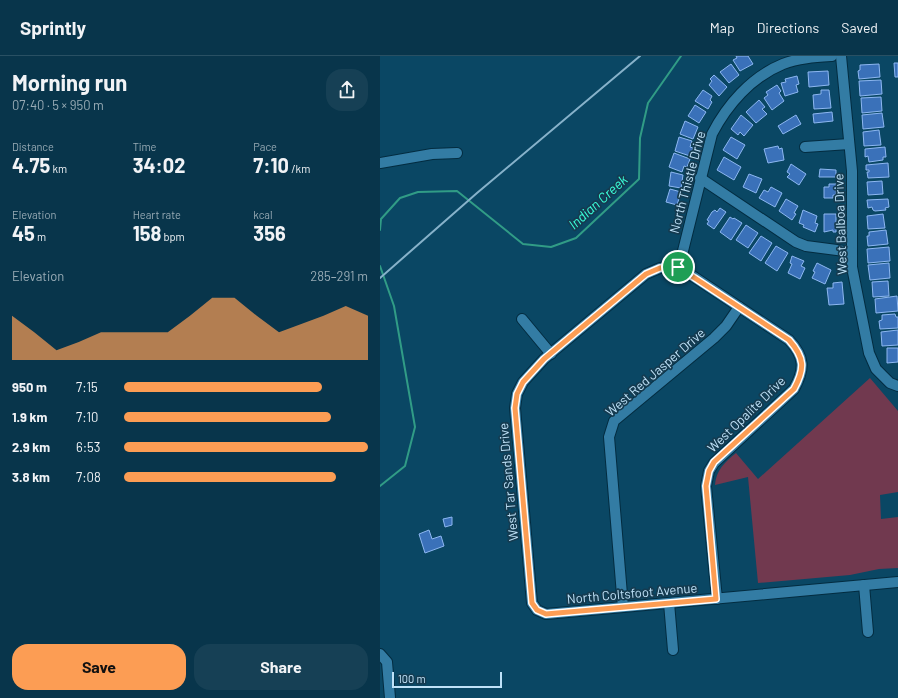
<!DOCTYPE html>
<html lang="en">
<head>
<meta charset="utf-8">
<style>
  body { margin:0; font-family:Barlow,sans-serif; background:#164055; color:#f1f3f6; height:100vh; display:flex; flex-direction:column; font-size:15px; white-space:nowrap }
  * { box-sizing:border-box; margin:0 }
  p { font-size:13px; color:#98abb5 }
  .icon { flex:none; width:22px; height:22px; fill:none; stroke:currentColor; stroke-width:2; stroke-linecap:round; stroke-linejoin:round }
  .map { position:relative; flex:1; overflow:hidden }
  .details { display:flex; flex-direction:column; background:#08354b; width:380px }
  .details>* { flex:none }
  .scale { position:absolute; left:12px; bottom:10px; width:110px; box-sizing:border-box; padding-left:4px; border:2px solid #bfe2f8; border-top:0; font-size:11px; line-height:14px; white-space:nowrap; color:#bfe2f8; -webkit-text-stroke:3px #153b50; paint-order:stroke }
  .pin { position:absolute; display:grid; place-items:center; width:34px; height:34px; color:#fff; margin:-17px; border:2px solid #fff; border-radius:50%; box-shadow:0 1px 4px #0007 }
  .round { display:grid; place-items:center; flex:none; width:42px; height:42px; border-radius:16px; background:#164055 }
  .headline { display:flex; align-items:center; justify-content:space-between; height:68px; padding:0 12px }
  h1 { font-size:22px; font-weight:700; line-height:30px }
  .metrics { display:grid; grid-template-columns:repeat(3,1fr); gap:6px; height:68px; padding:4px 12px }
  .metrics div { display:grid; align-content:center }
  .metrics b { font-size:20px; font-weight:700 }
  .metrics small { font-size:11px; font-weight:400 }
  .metrics p { font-size:11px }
  .chart { height:112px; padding:8px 12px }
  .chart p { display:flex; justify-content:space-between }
  .chart svg { width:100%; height:72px; margin-top:4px; fill:#fc9d54; opacity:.7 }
  .action { display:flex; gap:8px; margin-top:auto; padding:8px 12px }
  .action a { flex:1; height:46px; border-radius:16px; background:#fc9d54; color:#111; font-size:16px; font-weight:700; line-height:46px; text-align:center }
  .action a+a { background:#164055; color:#f1f3f6 }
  ul { padding:0 12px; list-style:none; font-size:13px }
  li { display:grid; grid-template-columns:64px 48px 1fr; align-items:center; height:30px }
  li i { height:10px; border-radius:5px; background:#fc9d54 }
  header { display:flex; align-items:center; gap:24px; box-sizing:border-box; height:56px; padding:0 20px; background:#08354b; border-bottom:1px solid #295063 }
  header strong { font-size:19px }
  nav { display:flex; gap:22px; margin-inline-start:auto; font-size:14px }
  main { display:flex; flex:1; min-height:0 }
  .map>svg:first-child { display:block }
  .green { fill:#71394f }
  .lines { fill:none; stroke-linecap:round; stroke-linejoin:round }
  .stream { stroke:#319c86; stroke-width:2 }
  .building { fill:#3a71b9; stroke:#8db7f1 }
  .minor-casing { stroke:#032c40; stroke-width:12 }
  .minor { stroke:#337ca4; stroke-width:10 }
  .rail { stroke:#87b2ca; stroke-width:2 }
  .route-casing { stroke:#fff; stroke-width:8 }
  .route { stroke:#fc9d54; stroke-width:5 }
  .labels { text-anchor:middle; stroke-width:3.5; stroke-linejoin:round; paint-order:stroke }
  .street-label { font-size:13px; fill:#bfe2f8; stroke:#153b50 }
  .water-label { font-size:14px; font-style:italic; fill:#3afed9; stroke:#153b50 }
</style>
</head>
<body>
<header>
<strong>Sprintly</strong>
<nav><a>Map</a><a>Directions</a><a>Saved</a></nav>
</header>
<main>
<section class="details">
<div class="headline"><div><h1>Morning run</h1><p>07:40 · 5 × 950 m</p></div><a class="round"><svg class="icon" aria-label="share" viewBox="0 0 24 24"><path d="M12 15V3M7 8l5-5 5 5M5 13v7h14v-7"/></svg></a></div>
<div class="metrics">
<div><p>Distance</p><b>4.75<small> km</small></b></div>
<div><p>Time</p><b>34:02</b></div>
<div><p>Pace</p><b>7:10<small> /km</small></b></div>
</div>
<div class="metrics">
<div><p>Elevation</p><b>45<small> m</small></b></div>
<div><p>Heart rate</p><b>158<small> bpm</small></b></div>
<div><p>kcal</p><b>356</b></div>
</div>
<div class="chart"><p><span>Elevation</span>285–291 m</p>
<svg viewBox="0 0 160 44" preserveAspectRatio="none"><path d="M0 44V17L10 27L20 38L30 33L40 27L50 27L60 27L70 27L80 17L90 6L100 6L110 17L120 27L130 22L140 17L150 11L160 17V44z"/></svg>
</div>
<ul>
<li><b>950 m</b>7:15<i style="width:81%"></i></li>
<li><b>1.9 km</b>7:10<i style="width:85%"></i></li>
<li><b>2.9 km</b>6:53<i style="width:100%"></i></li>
<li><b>3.8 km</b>7:08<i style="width:87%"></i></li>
</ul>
<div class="action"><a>Save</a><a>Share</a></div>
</section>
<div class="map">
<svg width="518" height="642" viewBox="0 0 518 642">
  <rect width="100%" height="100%" fill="#0a4764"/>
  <!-- green -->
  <path class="green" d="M 490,322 L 518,355 L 518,436 L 500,439 L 501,463 L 518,461 L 518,512 L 499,513 L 470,519 L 378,527 L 368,421 L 335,429 C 336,414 345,406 356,397 L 378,423 Z"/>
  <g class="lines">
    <!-- stream -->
    <g class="stream">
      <path d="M 0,174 L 1,163 L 20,142 L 38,136 L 77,135 L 143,188 L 171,191 L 196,182 L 259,123 L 260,82 L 268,47 L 301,0"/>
      <path d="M 0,210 L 14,250 L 35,371 L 25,410 L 0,430"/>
    </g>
  </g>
  <!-- building -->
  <g class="building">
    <path d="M 356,0 L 368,0 L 373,8 L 360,15 L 353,4 L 357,2 Z"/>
    <path d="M 514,7 L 518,7 L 518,21 L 515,21 Z"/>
    <path d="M 351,8 L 359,19 L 349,27 L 340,16 Z"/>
    <path d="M 499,8 L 500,21 L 479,23 L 478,15 L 480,14 L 480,9 Z"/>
    <path d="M 448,15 L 449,29 L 429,31 L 428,16 Z"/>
    <path d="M 334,19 L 347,31 L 339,40 L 329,29 L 332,25 L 330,23 Z"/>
    <path d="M 417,20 L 419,28 L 416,29 L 418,36 L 405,40 L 401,27 L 406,26 L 405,23 Z"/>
    <path d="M 501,24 L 502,38 L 480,40 L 479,25 Z"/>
    <path d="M 397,29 L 401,35 L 399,37 L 404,45 L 392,54 L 384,42 L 388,39 L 386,36 Z"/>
    <path d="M 323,34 L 332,40 L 330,44 L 332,46 L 328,53 L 315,45 Z"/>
    <path d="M 441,34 L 449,34 L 451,52 L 434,53 L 433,39 L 441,38 Z"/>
    <path d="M 501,41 L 502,55 L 482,57 L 481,42 Z"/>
    <path d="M 379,44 L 385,51 L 382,53 L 387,58 L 376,67 L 366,56 Z"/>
    <path d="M 315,49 L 326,56 L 319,67 L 308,60 Z"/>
    <path d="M 452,56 L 453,65 L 434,67 L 433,58 Z"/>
    <path d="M 502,57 L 504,71 L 483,73 L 482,59 Z"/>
    <path d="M 361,59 L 373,69 L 364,80 L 360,76 L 358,79 L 351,73 Z"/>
    <path d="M 416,59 L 421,68 L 403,78 L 398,70 Z"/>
    <path d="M 305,65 L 318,71 L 313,83 L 300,78 Z"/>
    <path d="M 499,74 L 501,89 L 484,90 L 483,76 Z"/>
    <path d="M 299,81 L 312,85 L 310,91 L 313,92 L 310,100 L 295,95 Z"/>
    <path d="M 351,81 L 365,89 L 357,103 L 343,94 Z"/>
    <path d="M 398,90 L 399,93 L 402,92 L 404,104 L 388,107 L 384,93 Z"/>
    <path d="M 505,91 L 506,101 L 503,101 L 503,104 L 489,106 L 488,100 L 485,101 L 485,93 Z"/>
    <path d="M 294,97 L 310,103 L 307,111 L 304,110 L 302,116 L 289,111 Z"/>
    <path d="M 344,101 L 361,111 L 354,124 L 337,114 Z"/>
    <path d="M 508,107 L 509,121 L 488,122 L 487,116 L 489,116 L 489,114 L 486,114 L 486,109 Z"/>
    <path d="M 411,108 L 426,118 L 419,129 L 407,121 L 410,118 L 407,116 Z"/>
    <path d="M 440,113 L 456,114 L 456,121 L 439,121 Z"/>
    <path d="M 291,116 L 303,119 L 301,132 L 289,130 Z"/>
    <path d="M 369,118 L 382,123 L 376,137 L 363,131 Z"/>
    <path d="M 502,125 L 503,138 L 488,139 L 487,126 Z"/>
    <path d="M 449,128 L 456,128 L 456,139 L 453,139 L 453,142 L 444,142 L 444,131 L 449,131 Z"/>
    <path d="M 391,131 L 402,137 L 395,151 L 379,142 L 384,134 L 388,136 Z"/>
    <path d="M 290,133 L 301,136 L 297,149 L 286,146 Z"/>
    <path d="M 406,143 L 418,150 L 414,157 L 416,158 L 412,164 L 399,155 Z"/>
    <path d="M 508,143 L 509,151 L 505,152 L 506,154 L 495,155 L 493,154 L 492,151 L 488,152 L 487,144 Z"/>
    <path d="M 340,152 L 346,156 L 334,173 L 327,168 L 329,165 L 327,164 L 332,156 L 335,154 L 337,156 Z"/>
    <path d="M 423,154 L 437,160 L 435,167 L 438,168 L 435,176 L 423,171 L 424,169 L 419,167 Z"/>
    <path d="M 444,158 L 456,158 L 456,176 L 453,176 L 453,174 L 444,176 Z"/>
    <path d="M 503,158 L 505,172 L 488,173 L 487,160 Z"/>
    <path d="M 350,161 L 353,163 L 354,162 L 362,167 L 351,184 L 340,176 Z"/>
    <path d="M 366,169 L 378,177 L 368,192 L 356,184 Z"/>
    <path d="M 506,174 L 508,188 L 488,190 L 487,180 L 489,180 L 489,176 Z"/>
    <path d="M 381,180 L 392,187 L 381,205 L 369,197 Z"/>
    <path d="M 396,190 L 408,197 L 397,215 L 385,207 Z"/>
    <path d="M 509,191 L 510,205 L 488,207 L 487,193 Z"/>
    <path d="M 412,200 L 424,205 L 421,210 L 425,212 L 420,223 L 408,217 L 412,208 L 410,207 Z"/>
    <path d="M 437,207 L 451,214 L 445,228 L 432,222 L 435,216 L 433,215 Z"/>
    <path d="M 509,207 L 510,222 L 490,224 L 488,209 Z"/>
    <path d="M 508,225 L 509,240 L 493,241 L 492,226 Z"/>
    <path d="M 462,226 L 464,248 L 449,249 L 447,232 L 453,232 L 453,227 Z"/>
    <path d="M 517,240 L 518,255 L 496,257 L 495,243 Z"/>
    <path d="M 515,258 L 516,261 L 518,261 L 518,272 L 500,273 L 499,265 L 502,264 L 502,259 Z"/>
    <path d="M 518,274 L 518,289 L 502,290 L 501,276 Z"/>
    <path d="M 507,292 L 518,292 L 518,306 L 507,307 Z"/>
    <path d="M 72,461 L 72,469 L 65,471 L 63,463 Z"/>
    <path d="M 49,474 L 52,483 L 61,480 L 64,490 L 45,497 L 39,478 Z"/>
  </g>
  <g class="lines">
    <!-- minor casing -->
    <g class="minor-casing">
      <g id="minor">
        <path d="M 461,0 L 472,115 L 472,211 L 489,297 L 496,313 L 510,327 L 518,330"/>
        <path d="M 425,91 L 469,88"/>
        <path d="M 0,107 L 52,98 L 77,97"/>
        <path d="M 320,122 L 416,186 L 426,190 L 472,196"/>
        <path d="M 299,211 L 280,212 L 266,218 L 164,303 L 143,326 L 137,338 L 135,352 L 152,547 L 157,554 L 166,558 L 518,526"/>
        <path d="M 299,211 L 409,284 C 425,301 425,313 414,333 L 334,407 L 329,415 L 326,430 L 337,543"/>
        <path d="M 299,211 L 332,78 C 347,49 371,21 403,8 C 418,2 436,1 452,0"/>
        <path d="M 142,263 L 171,298"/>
        <path d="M 484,529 L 488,576"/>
        <path d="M 289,547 L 293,594"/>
        <path d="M 243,551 L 229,381 L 234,365 L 334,282 L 346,270 L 359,251"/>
        <path d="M 0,598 L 7,606 L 10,642"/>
      </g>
    </g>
    <!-- minor -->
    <use href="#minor" class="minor"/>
    <!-- rail -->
    <path class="rail" d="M 0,222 L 97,137 L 260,0"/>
  </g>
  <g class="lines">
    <!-- route casing -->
    <g class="route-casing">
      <path id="route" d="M 298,211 L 409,284 C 425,302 425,313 414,333 L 334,406 L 329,415 L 326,430 L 336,543 L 166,558 L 157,554 L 152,547 L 135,352 L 137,338 L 143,326 L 164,303 L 266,218 L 280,212 Z"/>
    </g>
    <!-- route -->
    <use href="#route" class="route"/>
  </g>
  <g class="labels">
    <!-- street labels -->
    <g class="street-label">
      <text transform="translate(307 126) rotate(-75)" y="5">North Thistle Drive</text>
      <text transform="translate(460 168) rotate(-92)" y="5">West Balboa Drive</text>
      <text transform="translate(275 316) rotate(-41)" y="5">West Red Jasper Drive</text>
      <text transform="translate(366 358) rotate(-44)" y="5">West Opalite Drive</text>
      <text transform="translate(128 426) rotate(-95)" y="5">West Tar Sands Drive</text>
      <text transform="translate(252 537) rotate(-5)" y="5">North Coltsfoot Avenue</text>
    </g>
    <!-- water labels -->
    <g class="water-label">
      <text transform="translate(218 146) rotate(-42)" y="5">Indian Creek</text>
    </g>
  </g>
</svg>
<div class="scale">100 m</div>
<div class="pin" style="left:298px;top:211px;background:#1e9e55"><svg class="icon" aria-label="arrive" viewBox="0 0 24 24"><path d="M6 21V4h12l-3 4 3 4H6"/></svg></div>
</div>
</main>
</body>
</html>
